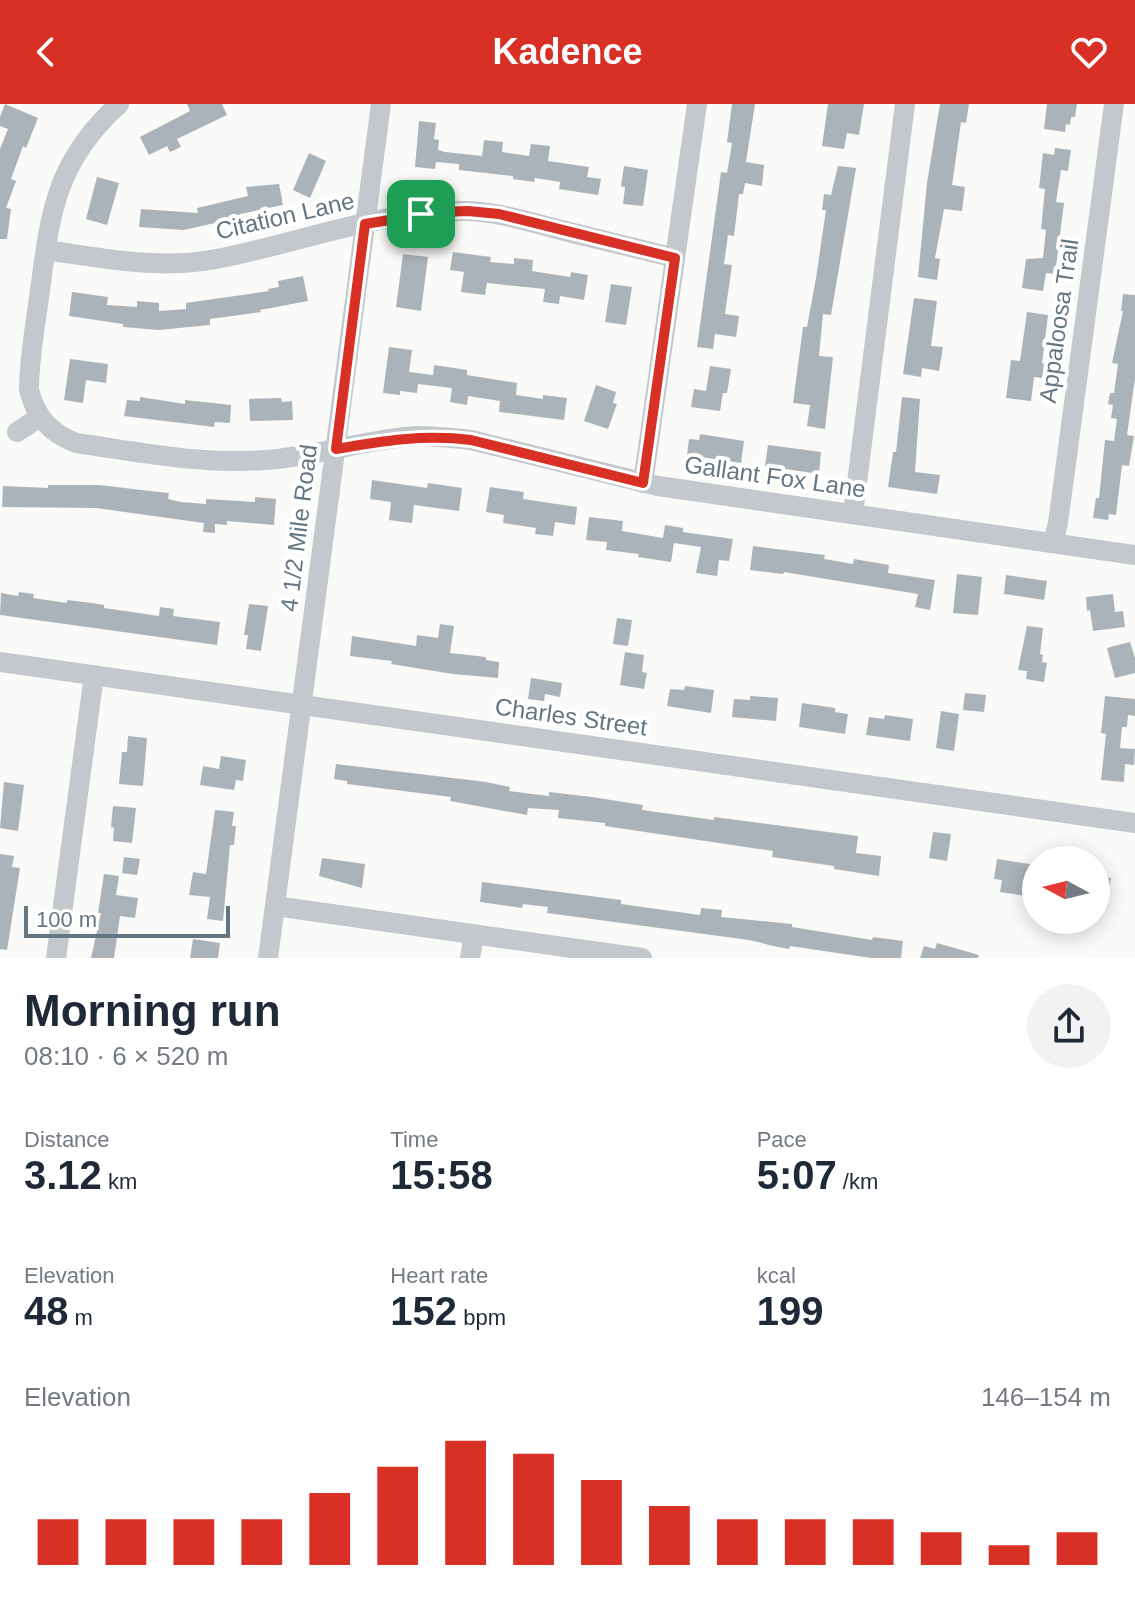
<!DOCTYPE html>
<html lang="en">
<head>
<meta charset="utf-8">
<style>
  body { margin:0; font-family:Arial,sans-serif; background:#f2f2f3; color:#1f2937; height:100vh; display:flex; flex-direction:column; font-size:30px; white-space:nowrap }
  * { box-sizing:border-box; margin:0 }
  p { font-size:26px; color:#747a83 }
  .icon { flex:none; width:44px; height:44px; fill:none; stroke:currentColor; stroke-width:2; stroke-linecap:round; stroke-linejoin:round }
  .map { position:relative; height:854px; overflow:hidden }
  .sheet { display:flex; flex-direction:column; background:#fff; flex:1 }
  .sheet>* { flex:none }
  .needle { width:52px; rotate:277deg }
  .controls { position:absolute; left:1022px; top:742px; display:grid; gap:16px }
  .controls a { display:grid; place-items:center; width:88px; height:88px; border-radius:50%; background:#fff; box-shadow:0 4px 20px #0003; font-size:40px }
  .scale { position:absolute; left:24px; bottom:20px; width:206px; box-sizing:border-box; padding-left:8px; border:4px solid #657683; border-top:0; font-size:22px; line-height:28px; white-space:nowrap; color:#657683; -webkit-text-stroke:6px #fff; paint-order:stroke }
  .pin { position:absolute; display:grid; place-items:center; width:68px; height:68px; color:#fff; margin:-34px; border-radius:16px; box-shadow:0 4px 12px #0006 }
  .round { display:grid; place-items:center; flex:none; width:84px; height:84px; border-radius:42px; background:#f2f2f3 }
  .head { display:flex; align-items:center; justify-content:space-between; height:136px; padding:0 24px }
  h1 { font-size:44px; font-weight:600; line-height:60px }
  .metrics { display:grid; grid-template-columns:repeat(3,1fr); gap:12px; height:136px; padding:8px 24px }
  .metrics div { display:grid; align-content:center }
  .metrics b { font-size:40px; font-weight:600 }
  .metrics small { font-size:22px; font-weight:400 }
  .metrics p { font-size:22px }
  .chart { height:224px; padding:16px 24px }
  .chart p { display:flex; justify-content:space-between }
  .chart svg { width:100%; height:144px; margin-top:8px; stroke:#d93025; stroke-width:6 }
  header { display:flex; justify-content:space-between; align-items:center; height:104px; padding:0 24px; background:#d93025; color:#fff; font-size:36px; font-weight:600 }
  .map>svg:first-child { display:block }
  .building { fill:#aab3b9 }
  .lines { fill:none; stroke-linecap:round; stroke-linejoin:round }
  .minor { stroke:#c3c8cc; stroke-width:20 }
  .route-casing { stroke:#fff; stroke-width:16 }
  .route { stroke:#d93025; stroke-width:10 }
  .labels { text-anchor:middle; stroke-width:8; stroke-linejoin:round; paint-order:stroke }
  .street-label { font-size:24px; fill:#657683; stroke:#fff }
</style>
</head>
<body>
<header><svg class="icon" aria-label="back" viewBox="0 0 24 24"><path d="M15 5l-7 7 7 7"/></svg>Kadence<svg class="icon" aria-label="heart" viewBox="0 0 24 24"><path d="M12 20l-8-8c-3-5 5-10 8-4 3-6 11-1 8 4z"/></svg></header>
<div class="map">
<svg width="1135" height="854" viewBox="0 0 1135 854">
  <rect width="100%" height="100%" fill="#fafaf8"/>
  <!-- building -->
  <g class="building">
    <path d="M 5,0 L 38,14 L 26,44 L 23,42 L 11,75 L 16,77 L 6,104 L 11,105 L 7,135 L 0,135 L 0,45 L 8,25 L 0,22 L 0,13 Z"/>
    <path d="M 187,0 L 222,0 L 227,11 L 177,35 L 181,43 L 170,48 L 167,42 L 149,51 L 140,33 L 190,7 Z"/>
    <path d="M 732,0 L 755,0 L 746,58 L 764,61 L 762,82 L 745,79 L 743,90 L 739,90 L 734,132 L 728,131 L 724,160 L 732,161 L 725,210 L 739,212 L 736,233 L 715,230 L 713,245 L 697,243 L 721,68 L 727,69 L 732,39 L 727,38 Z"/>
    <path d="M 828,0 L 864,0 L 859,31 L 847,29 L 844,45 L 822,42 Z"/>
    <path d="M 940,0 L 969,0 L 966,19 L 961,18 L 952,81 L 965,83 L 962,107 L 944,105 L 935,154 L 940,155 L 937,176 L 918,173 L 927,79 Z"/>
    <path d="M 1047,0 L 1077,0 L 1075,13 L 1071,13 L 1070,21 L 1066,20 L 1065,28 L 1044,25 Z"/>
    <path d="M 419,17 L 436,19 L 434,35 L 439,36 L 438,46 L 445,48 L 482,52 L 484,36 L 503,38 L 502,48 L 529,52 L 531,40 L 550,42 L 548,57 L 589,63 L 587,73 L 601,75 L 598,91 L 559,85 L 560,78 L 535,74 L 534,78 L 513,75 L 513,72 L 459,66 L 459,60 L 436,58 L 435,65 L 415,63 Z"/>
    <path d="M 1055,44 L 1071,46 L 1068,67 L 1061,66 L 1056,98 L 1064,99 L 1055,170 L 1046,169 L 1043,187 L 1022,184 L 1026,155 L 1043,154 L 1046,126 L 1041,125 L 1045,85 L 1039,84 L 1043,49 L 1054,51 Z"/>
    <path d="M 309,49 L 326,57 L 310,94 L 293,86 Z"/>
    <path d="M 624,62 L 648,66 L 643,102 L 623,100 L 625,83 L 621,82 Z"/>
    <path d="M 838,62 L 856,64 L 831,211 L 823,210 L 819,252 L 833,253 L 825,325 L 807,322 L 810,301 L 793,299 L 803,223 L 807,223 L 816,174 L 826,106 L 822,106 L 824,90 L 831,91 Z"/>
    <path d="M 97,73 L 119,79 L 107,121 L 86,115 Z"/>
    <path d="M 279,80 L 283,101 L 240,110 L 241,113 L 184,126 L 139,123 L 141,105 L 198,109 L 197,104 L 248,92 L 246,83 Z"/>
    <path d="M 453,148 L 491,153 L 490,158 L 514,160 L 514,154 L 533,156 L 532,167 L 570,173 L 571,168 L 588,171 L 584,196 L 560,192 L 559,200 L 543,198 L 545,185 L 487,179 L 485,191 L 461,188 L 464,168 L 450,166 Z"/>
    <path d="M 403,150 L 428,153 L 421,207 L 396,203 Z"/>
    <path d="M 303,172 L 308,197 L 260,206 L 261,208 L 210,215 L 210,221 L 159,226 L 123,223 L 123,220 L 69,212 L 72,188 L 108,193 L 107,201 L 137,203 L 137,197 L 159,199 L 159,207 L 186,205 L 186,199 L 269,187 L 268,185 L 279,183 L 278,177 Z"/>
    <path d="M 611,180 L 632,183 L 626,221 L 605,218 Z"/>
    <path d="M 1123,190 L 1135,191 L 1135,274 L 1127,331 L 1134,332 L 1129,362 L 1122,361 L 1116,411 L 1109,410 L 1108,416 L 1093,414 L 1096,394 L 1099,394 L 1105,336 L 1114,337 L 1117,315 L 1111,314 L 1113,301 L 1108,300 L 1110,289 L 1114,289 L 1118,260 L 1112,259 L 1123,207 L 1121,207 Z"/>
    <path d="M 914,194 L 937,197 L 931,242 L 943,243 L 939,267 L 922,264 L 921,273 L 903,270 Z"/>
    <path d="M 1027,208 L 1048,211 L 1042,259 L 1044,260 L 1042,274 L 1034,273 L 1031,297 L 1006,294 L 1011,256 L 1020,257 Z"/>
    <path d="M 389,243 L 412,246 L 409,268 L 433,271 L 434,261 L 467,266 L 467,271 L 517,279 L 516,291 L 543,295 L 543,291 L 567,294 L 564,316 L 499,308 L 500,297 L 468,292 L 467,301 L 450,298 L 452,284 L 418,280 L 417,289 L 400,287 L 400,291 L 383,289 Z"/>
    <path d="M 70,255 L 108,260 L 106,279 L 86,276 L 83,299 L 64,296 Z"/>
    <path d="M 710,262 L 731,265 L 727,289 L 723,289 L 720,307 L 691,303 L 694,285 L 706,287 Z"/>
    <path d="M 596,281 L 616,288 L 613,299 L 617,300 L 608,325 L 584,317 Z"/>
    <path d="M 140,293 L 185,300 L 185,296 L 231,301 L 230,319 L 215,318 L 214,323 L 124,312 L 127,296 L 140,297 Z"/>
    <path d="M 902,293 L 920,295 L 915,368 L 940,371 L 937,390 L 888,383 L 893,348 L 896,348 Z"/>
    <path d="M 281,294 L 282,298 L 292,297 L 293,316 L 250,317 L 249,295 Z"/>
    <path d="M 700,330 L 744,337 L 741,359 L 687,351 L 689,335 L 699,336 Z"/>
    <path d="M 768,341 L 821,348 L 819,370 L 765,362 Z"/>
    <path d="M 372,376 L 427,384 L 428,379 L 462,384 L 459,407 L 414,401 L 412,419 L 389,416 L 391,398 L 370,395 Z"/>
    <path d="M 48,381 L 99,381 L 150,387 L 169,389 L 168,395 L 181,398 L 206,400 L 206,395 L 255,398 L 255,393 L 276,395 L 274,421 L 227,417 L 227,421 L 215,420 L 215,429 L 203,428 L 204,419 L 96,404 L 2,403 L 3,382 L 48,384 Z"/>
    <path d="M 490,383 L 524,388 L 523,395 L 577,403 L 575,421 L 555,418 L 553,432 L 535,430 L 536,424 L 503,419 L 504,411 L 486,408 Z"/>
    <path d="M 589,413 L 623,417 L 622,427 L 663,434 L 665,421 L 683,424 L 683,428 L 733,435 L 729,457 L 719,456 L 717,472 L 696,469 L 701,443 L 674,439 L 671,458 L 638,453 L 639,450 L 606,446 L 607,438 L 586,436 Z"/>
    <path d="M 753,442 L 825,451 L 824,455 L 853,460 L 854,455 L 889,461 L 888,469 L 935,476 L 930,506 L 915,503 L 918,490 L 784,468 L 783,470 L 750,466 Z"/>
    <path d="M 957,470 L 982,473 L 978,511 L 953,509 Z"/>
    <path d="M 1006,471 L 1047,477 L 1044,496 L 1004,490 Z"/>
    <path d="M 19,488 L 34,490 L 33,494 L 67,499 L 67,496 L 92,499 L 104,501 L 104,504 L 159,512 L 160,503 L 174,505 L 173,512 L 220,518 L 217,541 L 0,511 L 1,489 L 18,492 Z"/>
    <path d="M 1113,490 L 1115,508 L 1123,507 L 1125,523 L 1093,527 L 1090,506 L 1087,507 L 1086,493 Z"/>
    <path d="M 249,500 L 268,502 L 261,547 L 246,545 L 248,531 L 244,531 Z"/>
    <path d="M 617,514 L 632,516 L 628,542 L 613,540 Z"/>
    <path d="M 440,520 L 454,522 L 450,549 L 486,553 L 486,556 L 499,558 L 498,574 L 453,570 L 391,560 L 392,557 L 350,552 L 352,532 L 416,542 L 417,531 L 438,534 Z"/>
    <path d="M 1027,522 L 1043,524 L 1040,550 L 1043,551 L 1042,558 L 1047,559 L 1044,578 L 1026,575 L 1027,567 L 1018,566 Z"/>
    <path d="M 1130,538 L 1135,554 L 1135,569 L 1115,574 L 1107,544 Z"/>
    <path d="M 625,548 L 644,551 L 642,568 L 647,569 L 644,585 L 620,581 Z"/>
    <path d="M 531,574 L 562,579 L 560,593 L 545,590 L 544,597 L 528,595 Z"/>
    <path d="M 685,582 L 714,586 L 711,609 L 667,602 L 670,585 L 684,586 Z"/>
    <path d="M 965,589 L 986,591 L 984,608 L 963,606 Z"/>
    <path d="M 750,592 L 778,594 L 776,617 L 732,613 L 734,595 L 750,596 Z"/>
    <path d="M 1105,592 L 1135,595 L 1135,612 L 1128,611 L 1127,623 L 1122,623 L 1120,644 L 1135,645 L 1134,661 L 1125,660 L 1124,678 L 1101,676 L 1106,630 L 1101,629 Z"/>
    <path d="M 802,599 L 835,604 L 835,608 L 848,610 L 845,630 L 799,623 Z"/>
    <path d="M 941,607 L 959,610 L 954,647 L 936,644 Z"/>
    <path d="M 885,611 L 913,615 L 910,637 L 866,631 L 869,613 L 884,615 Z"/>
    <path d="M 128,632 L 147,634 L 143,682 L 119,680 L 122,648 L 127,648 Z"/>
    <path d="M 221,652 L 246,656 L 243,677 L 236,676 L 234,686 L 200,681 L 203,662 L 219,665 Z"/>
    <path d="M 336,660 L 486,678 L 510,683 L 509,687 L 549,692 L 549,688 L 592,693 L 643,701 L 642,706 L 714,716 L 714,713 L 858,732 L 856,749 L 881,752 L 879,772 L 834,765 L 834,762 L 772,753 L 773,747 L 605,722 L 605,719 L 558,714 L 559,706 L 528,704 L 527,711 L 450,697 L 451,693 L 347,680 L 347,677 L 334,675 Z"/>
    <path d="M 4,678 L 24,681 L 18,727 L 0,724 Z"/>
    <path d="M 113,702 L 136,704 L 132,739 L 113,737 L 114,724 L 111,723 Z"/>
    <path d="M 215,706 L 234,708 L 232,722 L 236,722 L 234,741 L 230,741 L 223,817 L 207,815 L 210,793 L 189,791 L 193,768 L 206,770 Z"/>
    <path d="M 933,728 L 951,730 L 947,757 L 929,754 Z"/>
    <path d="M 0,750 L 14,752 L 12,763 L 20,764 L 7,846 L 0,845 Z"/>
    <path d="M 124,753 L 140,755 L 137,771 L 122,769 Z"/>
    <path d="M 322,754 L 365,760 L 362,784 L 319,772 Z"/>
    <path d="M 997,755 L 1036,761 L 1033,793 L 1000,788 L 1002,776 L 994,775 Z"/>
    <path d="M 104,770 L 119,772 L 116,791 L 138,794 L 135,814 L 120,812 L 114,854 L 91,854 L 101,809 L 98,809 Z"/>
    <path d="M 1096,772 L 1111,774 L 1107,802 L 1096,800 Z"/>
    <path d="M 482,778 L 621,796 L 621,800 L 700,811 L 701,804 L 722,806 L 721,813 L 792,820 L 792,823 L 872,836 L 873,833 L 903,837 L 901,854 L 871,854 L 790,842 L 789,845 L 778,843 L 749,836 L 547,809 L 548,803 L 523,800 L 522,804 L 480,798 Z"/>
    <path d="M 193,835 L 220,839 L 218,854 L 190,854 Z"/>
    <path d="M 937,839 L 979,851 L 978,854 L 920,854 L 924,842 L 935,845 Z"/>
  </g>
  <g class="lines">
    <!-- minor -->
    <g class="minor">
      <path d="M 119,0 C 54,59 50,111 39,194 C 35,224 29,255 29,286 C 36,313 50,329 76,339 C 139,348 202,361 265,356 C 316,353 366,335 416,332 C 435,332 453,334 471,336 L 658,382 L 1135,451"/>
      <path d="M 46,146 C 102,154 159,166 216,155 C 297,140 383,105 467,107 C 497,108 527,117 557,125 C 596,135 636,144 675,154"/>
      <path d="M 17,328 L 40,313"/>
      <path d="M 643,379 L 697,0"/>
      <path d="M 853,410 L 905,0"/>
      <path d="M 1053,439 L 1058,419 L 1114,0"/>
      <path d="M 0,558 L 1135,719"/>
      <path d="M 275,802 L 642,854"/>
      <path d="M 56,854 L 94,571"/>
      <path d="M 268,854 L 381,0"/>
      <path d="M 470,854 L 474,830"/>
    </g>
  </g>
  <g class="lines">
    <!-- route casing -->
    <g class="route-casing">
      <path id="route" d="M 468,107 L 499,110 L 675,154 L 643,379 L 471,336 C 424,330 382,337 336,345 L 365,120 L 439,108 Z"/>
    </g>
    <!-- route -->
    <use href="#route" class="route"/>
  </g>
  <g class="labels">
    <!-- street labels -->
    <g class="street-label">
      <text transform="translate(285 112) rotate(-13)" y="8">Citation Lane</text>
      <text transform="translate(1059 217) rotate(-82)" y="8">Appaloosa Trail</text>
      <text transform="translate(775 373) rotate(8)" y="8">Gallant Fox Lane</text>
      <text transform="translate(299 424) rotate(-83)" y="8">4 1/2 Mile Road</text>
      <text transform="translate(571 613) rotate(8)" y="8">Charles Street</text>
    </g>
  </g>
</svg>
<div class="controls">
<a><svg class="needle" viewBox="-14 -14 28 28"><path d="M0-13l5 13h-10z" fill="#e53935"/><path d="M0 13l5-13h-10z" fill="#747a83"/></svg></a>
</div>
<div class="scale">100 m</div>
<div class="pin" style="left:421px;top:110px;background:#1e9e55"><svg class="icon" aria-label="arrive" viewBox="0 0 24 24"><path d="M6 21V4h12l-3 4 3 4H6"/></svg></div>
</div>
<section class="sheet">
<div class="head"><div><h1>Morning run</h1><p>08:10 · 6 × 520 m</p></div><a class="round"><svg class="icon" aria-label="share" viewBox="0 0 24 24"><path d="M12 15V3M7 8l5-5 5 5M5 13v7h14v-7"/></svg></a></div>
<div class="metrics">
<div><p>Distance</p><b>3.12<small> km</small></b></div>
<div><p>Time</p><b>15:58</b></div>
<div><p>Pace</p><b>5:07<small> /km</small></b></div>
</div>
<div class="metrics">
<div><p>Elevation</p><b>48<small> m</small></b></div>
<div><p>Heart rate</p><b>152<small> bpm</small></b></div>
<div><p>kcal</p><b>199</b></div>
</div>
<div class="chart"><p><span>Elevation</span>146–154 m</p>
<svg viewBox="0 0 160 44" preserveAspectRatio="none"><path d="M5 44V30M15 44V30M25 44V30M35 44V30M45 44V22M55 44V14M65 44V6M75 44V10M85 44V18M95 44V26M105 44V30M115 44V30M125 44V30M135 44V34M145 44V38M155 44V34"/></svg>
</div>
</section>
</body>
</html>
